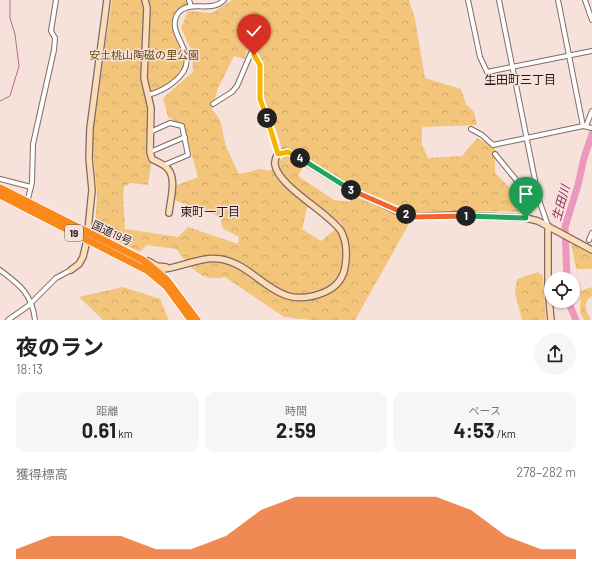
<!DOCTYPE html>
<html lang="ja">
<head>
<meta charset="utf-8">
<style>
  body { margin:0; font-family:Barlow,"Noto Sans JP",sans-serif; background:#f6f6f6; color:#222; height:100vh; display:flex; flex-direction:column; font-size:15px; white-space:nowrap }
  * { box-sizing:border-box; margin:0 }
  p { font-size:13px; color:#767676 }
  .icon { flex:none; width:22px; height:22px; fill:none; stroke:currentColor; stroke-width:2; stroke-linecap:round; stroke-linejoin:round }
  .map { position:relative; height:320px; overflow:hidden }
  .details { display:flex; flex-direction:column; background:#fff; flex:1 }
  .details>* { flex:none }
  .tools { position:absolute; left:544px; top:272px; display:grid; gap:8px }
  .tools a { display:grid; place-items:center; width:36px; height:36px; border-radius:50%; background:#fff; box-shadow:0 1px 3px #0004; font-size:20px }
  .pin { position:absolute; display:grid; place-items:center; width:34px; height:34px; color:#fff; margin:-41px -17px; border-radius:50% 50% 50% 0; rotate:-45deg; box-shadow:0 0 4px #0007 }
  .pin .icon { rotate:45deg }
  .km { position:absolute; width:20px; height:20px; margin:-10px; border-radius:50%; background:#222; color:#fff; font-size:11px; line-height:20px; text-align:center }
  .round { display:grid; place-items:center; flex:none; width:42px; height:42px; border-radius:21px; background:#f6f6f6 }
  .headline { display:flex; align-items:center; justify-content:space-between; height:68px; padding:0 16px }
  h1 { font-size:22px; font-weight:700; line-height:30px }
  .metrics { display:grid; grid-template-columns:repeat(3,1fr); gap:6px; height:68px; padding:4px 16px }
  .metrics div { display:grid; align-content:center; border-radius:10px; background:#f6f6f6; text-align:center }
  .metrics b { font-size:20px; font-weight:700 }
  .metrics small { font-size:11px; font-weight:400 }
  .metrics p { font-size:11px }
  .chart { height:112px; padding:8px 16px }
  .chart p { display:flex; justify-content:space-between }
  .chart svg { width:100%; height:72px; margin-top:4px; fill:#ea580c; opacity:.7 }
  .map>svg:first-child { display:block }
  .forest { fill:url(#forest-crowns); fill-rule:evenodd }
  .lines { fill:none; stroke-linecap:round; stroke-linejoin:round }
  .stream { stroke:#af728b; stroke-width:1 }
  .river { stroke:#eb98bc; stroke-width:7 }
  .street-casing { stroke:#7e6b66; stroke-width:6 }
  .secondary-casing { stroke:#7e6b66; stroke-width:8 }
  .highway-casing { stroke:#fff; stroke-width:9 }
  .street { stroke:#fff; stroke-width:4 }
  .secondary { stroke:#fddcba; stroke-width:5.5 }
  .highway { stroke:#f8891a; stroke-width:7 }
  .split-1-casing { stroke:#fff; stroke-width:8 }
  .split-2-casing { stroke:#fff; stroke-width:8 }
  .split-3-casing { stroke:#fff; stroke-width:8 }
  .split-4-casing { stroke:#fff; stroke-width:8 }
  .split-5-casing { stroke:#fff; stroke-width:8 }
  .split-6-casing { stroke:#fff; stroke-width:8 }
  .split-1 { stroke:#22a559; stroke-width:5 }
  .split-2 { stroke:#f0652b; stroke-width:5 }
  .split-3 { stroke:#f0652b; stroke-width:5 }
  .split-4 { stroke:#22a559; stroke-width:5 }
  .split-5 { stroke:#f5b400; stroke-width:5 }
  .split-6 { stroke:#f5b400; stroke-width:5 }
  .labels { text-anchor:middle; stroke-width:3; stroke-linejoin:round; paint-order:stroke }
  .shield { fill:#f7e1db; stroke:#625652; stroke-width:1 }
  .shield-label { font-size:10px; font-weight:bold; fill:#221a18 }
  .park-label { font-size:11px; fill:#6a4b11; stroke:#f7e1db }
  .street-label { font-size:11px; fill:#221a18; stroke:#f7e1db }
  .neighbourhood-label { font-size:12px; fill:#221a18; stroke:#f7e1db }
  .water-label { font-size:12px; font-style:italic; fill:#8b2d5d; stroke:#f7e1db }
</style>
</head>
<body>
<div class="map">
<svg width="592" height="320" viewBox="0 0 592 320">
  <defs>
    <pattern id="forest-crowns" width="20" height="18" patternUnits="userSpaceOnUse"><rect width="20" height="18" fill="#f3c57b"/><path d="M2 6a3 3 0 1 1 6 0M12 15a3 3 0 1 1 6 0" fill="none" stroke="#d0a96a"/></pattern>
  </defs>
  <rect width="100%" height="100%" fill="#f7e1db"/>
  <!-- forest -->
  <g class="forest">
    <path d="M 112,0 L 189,0 L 191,6 L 182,8 L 174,25 L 186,54 L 186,69 L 165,89 L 148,95 L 152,159 L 148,185 L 131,183 L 124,187 C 122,201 125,215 125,229 L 178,237 L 188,227 L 238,244 L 239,237 L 222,228 L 221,217 L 174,200 L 175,186 L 198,177 L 184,127 L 168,117 L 163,98 L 193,72 L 192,51 L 181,28 L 188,11 L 212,13 L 232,0 L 409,0 L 415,19 L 425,78 L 461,89 L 466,104 L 474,112 L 477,125 L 422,127 L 422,145 L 428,158 L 462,156 L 477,138 L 495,147 L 495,173 L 518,196 L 529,213 L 499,211 L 418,213 L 409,224 L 355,320 L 311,320 L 284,317 L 225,277 C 200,283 190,266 176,249 L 147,245 L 140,252 L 97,232 L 95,227 L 97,194 L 93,152 L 93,130 ZM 247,49 L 257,52 C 267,69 260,83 265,100 C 270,119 281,137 283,157 L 270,171 L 260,169 L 239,174 L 226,147 L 220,120 L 212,109 L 218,88 L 234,56 L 245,59 ZM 307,160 L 351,186 L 350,202 L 334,200 L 298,176 ZM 319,206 L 342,224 L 321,241 L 302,229 L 307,208 Z"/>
    <path d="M 571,243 L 592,255 L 592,269 L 576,269 L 581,291 L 592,287 L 592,296 L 587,300 L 585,308 L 591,320 L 584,320 C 577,310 582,301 580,290 C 578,274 574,259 571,243 Z"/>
    <path d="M 538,272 L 543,276 L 546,320 L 522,320 L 515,293 L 517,279 Z"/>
    <path d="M 123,287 L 160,299 L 169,320 L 103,320 L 79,297 Z"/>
  </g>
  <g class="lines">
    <!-- stream -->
    <path class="stream" d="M 0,101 L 10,96 L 19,66 L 15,34 L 10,18 L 10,0"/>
    <!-- river -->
    <g class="river">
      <path d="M 567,279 L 565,227 L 578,185 L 584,158 L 592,134"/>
      <path d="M 568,301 L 576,320"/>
    </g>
    <!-- street casing -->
    <g class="street-casing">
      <g id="street">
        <path d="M 189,0 L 191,6"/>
        <path d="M 468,0 L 480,57 L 487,72 L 592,51"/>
        <path d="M 499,0 L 539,200 L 548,226"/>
        <path d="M 558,0 L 583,126"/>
        <path d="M 585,0 L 592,20"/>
        <path d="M 148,95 C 159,92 167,88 175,81 C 207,55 161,35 179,12 C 190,0 212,13 224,0"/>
        <path d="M 213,104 L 232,92 L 237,86 L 251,53 C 267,64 257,83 260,100 C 264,118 273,135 278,153"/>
        <path d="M 586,126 L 592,111"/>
        <path d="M 471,129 L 482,135 L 493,145 L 583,126 L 592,128"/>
        <path d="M 150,132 L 170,123 L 182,126 L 188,155 L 164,165"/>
        <path d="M 150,152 L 185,137"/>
        <path d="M 495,154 L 522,187 L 539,200"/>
        <path d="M 0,179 L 31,187"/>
        <path d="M 27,203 L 32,182 L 33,144 L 54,50 L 55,38 L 51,31 L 56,0"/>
        <path d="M 589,240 L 592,233"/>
        <path d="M 0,270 C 20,285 32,294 35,320"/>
        <path d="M 8,320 L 28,306 L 56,278 L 71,270"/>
      </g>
    </g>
    <!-- secondary casing -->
    <g class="secondary-casing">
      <g id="secondary">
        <path d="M 145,0 L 147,8 L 144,78 L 151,108 L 150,152 L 152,159 C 157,162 164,164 168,169 C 177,179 170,201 169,213"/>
        <path d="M 548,226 L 548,287 L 551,320"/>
        <path d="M 148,261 L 157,266 L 166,267"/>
        <path d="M 71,270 L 79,264 L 83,257 L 87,240 L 92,190 L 89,158 L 90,128 L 107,0"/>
        <path d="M 155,270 C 176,270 199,256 220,259 C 260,265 274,314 325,292 C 336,287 343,279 345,267 C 347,255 347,242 341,231 C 328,212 279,187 275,165 C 274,161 276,157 278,153 L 288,152 L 293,154 L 348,188 L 401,213 L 415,217 L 454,215 L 526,218 L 538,221 L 592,250"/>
      </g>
    </g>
    <!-- highway casing -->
    <g class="highway-casing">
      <g id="highway">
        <path d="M 0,188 L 143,260 L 167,280 L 197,320"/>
        <path d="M 0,195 L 148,271 L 166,286 L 191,320"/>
      </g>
    </g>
    <!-- street -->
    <use href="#street" class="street"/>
    <!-- secondary -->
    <use href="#secondary" class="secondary"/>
    <!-- highway -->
    <use href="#highway" class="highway"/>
  </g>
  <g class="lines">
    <!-- split-1 casing -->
    <g class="split-1-casing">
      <path id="split-1" d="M 466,216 L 526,218"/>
    </g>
    <!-- split-2 casing -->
    <g class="split-2-casing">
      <path id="split-2" d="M 406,214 L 415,217 L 466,216"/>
    </g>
    <!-- split-3 casing -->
    <g class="split-3-casing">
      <path id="split-3" d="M 351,190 L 406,214"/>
    </g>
    <!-- split-4 casing -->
    <g class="split-4-casing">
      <path id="split-4" d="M 300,158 L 351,190"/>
    </g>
    <!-- split-5 casing -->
    <g class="split-5-casing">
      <path id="split-5" d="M 267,118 L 278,154 L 288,152 L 300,158"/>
    </g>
    <!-- split-6 casing -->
    <g class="split-6-casing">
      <path id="split-6" d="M 254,55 L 260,65 L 260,99 L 267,118"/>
    </g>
    <!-- split-1 -->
    <use href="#split-1" class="split-1"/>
    <!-- split-2 -->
    <use href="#split-2" class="split-2"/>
    <!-- split-3 -->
    <use href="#split-3" class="split-3"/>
    <!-- split-4 -->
    <use href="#split-4" class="split-4"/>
    <!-- split-5 -->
    <use href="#split-5" class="split-5"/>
    <!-- split-6 -->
    <use href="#split-6" class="split-6"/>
  </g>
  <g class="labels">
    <!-- shield labels -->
    <rect class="shield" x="65" y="225" width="18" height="16" rx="3"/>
    <g class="shield-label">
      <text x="74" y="237">19</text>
    </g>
    <!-- park labels -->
    <g class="park-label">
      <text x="144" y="59">安土桃山陶磁の里公園</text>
    </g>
    <!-- street labels -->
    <g class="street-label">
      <text transform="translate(112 233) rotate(25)" y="4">国道19号</text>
    </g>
    <!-- neighbourhood labels -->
    <g class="neighbourhood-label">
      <text x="520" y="84">生田町三丁目</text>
      <text x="210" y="216">東町一丁目</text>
    </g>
    <!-- water labels -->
    <g class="water-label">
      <text transform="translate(561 203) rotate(-74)" y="4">生田川</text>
    </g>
  </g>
</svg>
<div class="tools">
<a><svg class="icon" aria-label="locate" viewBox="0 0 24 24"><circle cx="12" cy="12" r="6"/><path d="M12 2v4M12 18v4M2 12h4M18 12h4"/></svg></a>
</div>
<div class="pin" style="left:526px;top:218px;background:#1e9e55"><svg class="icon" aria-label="arrive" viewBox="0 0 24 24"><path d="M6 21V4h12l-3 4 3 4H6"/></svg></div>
<div class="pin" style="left:254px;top:55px;background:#d93025"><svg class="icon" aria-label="check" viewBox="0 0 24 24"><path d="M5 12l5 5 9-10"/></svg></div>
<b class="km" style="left:466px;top:216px">1</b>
<b class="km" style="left:406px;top:214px">2</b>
<b class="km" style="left:351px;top:190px">3</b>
<b class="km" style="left:300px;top:158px">4</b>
<b class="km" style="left:267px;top:118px">5</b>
</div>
<section class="details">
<div class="headline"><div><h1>夜のラン</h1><p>18:13</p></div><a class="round"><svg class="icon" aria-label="share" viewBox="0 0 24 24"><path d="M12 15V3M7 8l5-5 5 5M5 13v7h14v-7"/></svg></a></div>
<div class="metrics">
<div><p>距離</p><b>0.61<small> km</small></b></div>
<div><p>時間</p><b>2:59</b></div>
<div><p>ペース</p><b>4:53<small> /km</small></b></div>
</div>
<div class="chart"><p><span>獲得標高</span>278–282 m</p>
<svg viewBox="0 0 160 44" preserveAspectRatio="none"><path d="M0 44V38L10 30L20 30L30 30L40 38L50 38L60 30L70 14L80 6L90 6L100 6L110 6L120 6L130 14L140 30L150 38L160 38V44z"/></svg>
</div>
</section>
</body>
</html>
